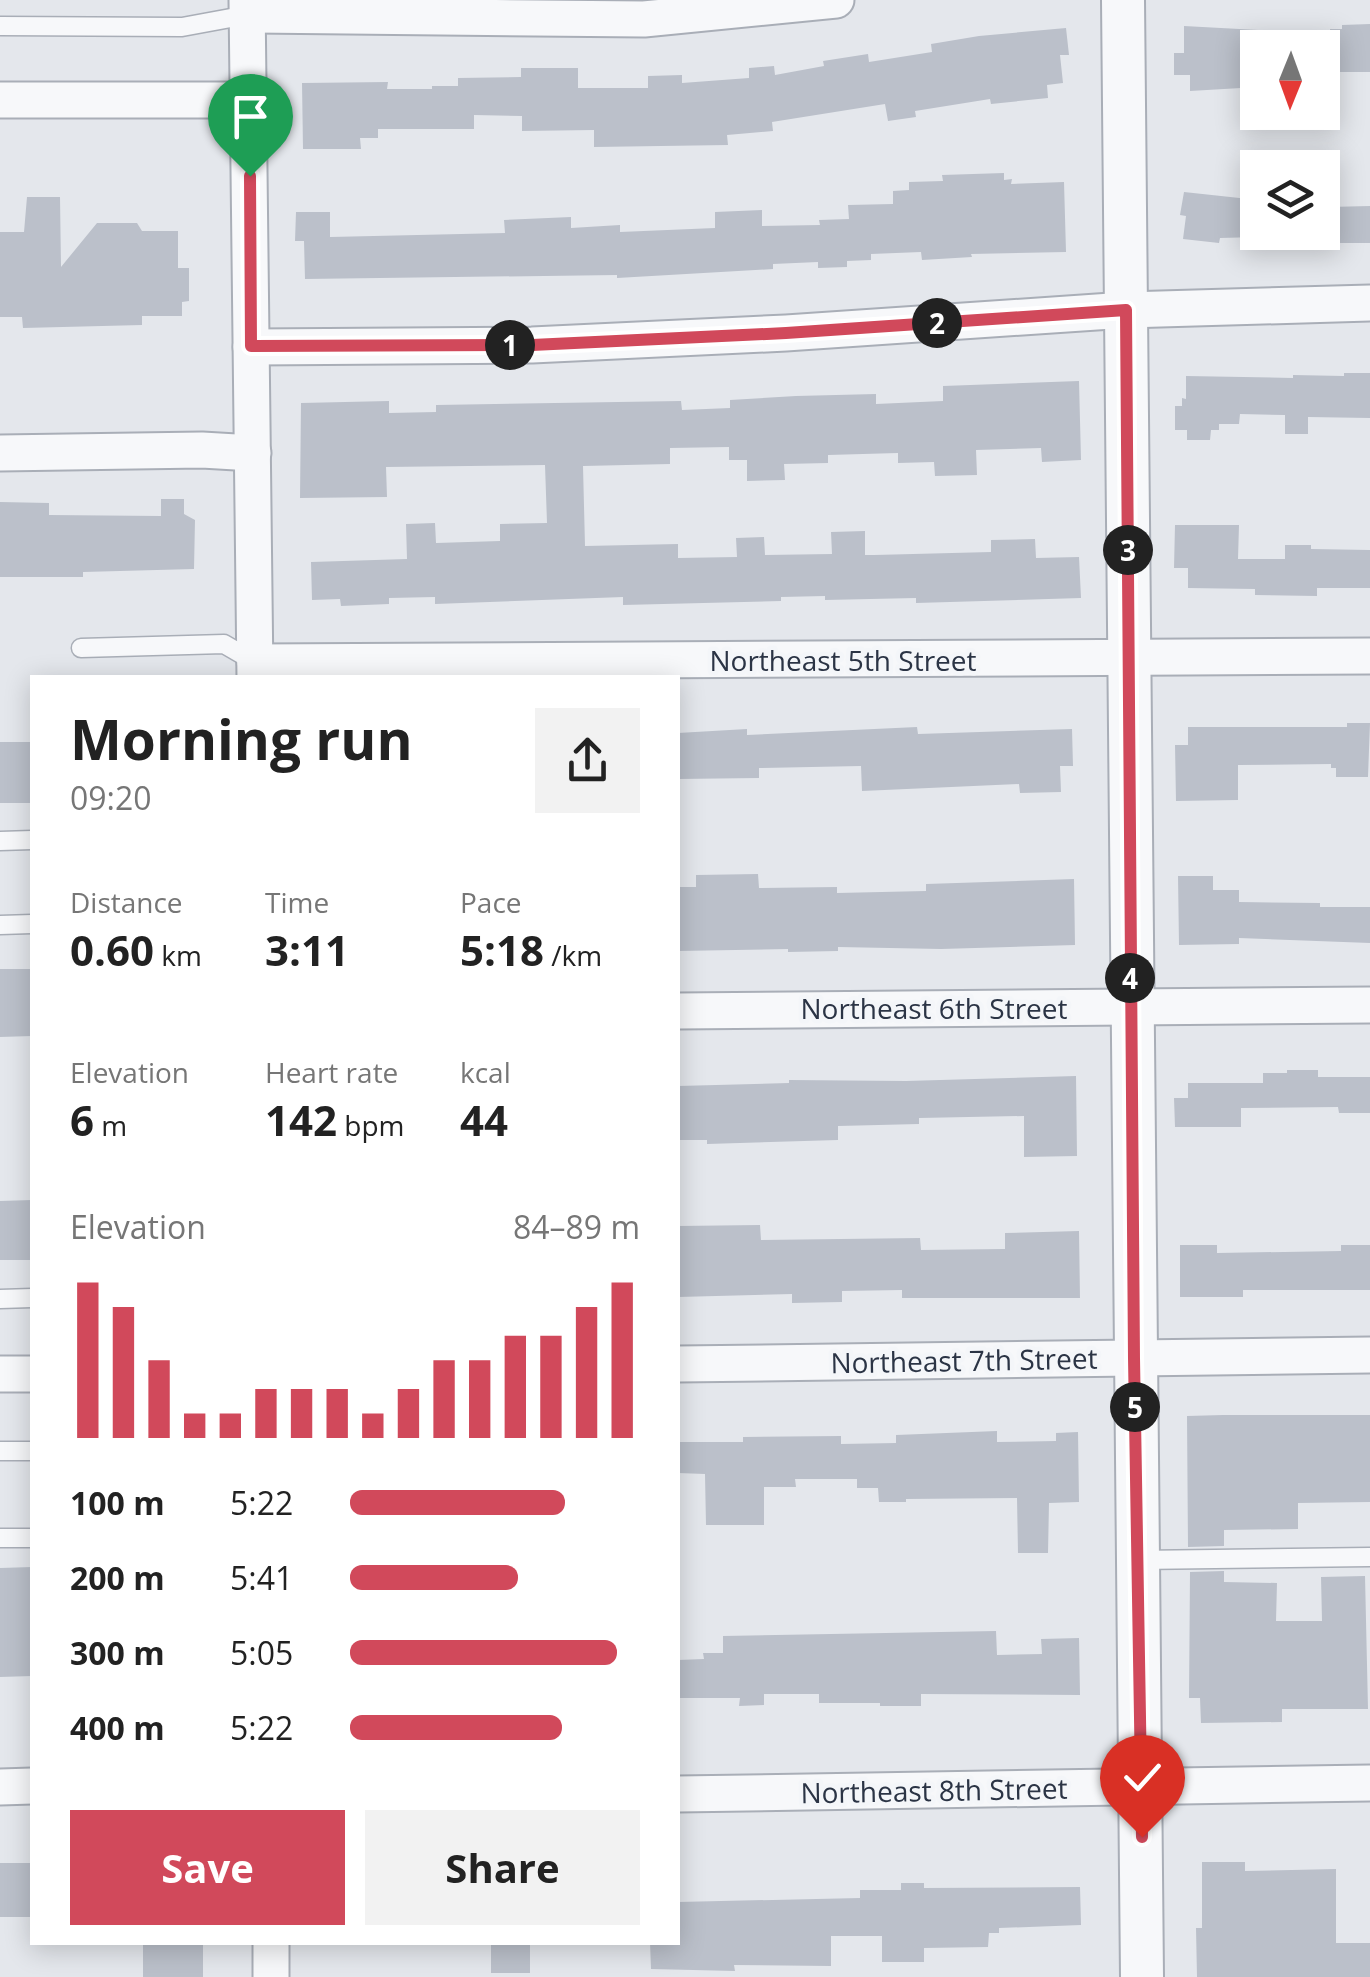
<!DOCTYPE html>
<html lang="en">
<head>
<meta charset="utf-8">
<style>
  body { margin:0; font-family:"Open Sans",sans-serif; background:#f2f2f2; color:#222; height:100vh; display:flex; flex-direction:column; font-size:38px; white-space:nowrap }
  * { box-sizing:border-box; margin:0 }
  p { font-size:32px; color:#767676 }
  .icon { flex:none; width:55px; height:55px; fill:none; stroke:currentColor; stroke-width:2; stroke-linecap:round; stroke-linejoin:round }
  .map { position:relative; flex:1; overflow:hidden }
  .side { position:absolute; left:30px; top:675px; width:650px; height:1270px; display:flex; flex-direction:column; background:#fff; border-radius:0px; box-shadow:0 5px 25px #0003 }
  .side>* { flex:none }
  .needle { width:65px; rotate:181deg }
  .fabs { position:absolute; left:1240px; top:30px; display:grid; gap:20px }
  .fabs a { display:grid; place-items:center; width:100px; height:100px; border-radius:0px; background:#fff; box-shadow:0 5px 25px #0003; font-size:50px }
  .pin { position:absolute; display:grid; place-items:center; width:85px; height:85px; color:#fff; margin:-102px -42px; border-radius:50% 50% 50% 0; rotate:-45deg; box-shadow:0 0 10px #0007 }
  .pin .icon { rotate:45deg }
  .km { position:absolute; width:50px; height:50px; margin:-25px; border-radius:50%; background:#222; color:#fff; font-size:28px; line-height:50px; text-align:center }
  .round { display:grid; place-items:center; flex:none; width:105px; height:105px; border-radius:0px; background:#f2f2f2 }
  .head { display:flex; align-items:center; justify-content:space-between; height:170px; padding:0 40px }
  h1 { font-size:55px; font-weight:700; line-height:75px }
  .figures { display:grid; grid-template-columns:repeat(3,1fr); gap:15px; height:170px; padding:10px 40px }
  .figures div { display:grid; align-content:center }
  .figures b { font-size:42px; font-weight:700 }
  .figures small { font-size:28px; font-weight:400 }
  .figures p { font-size:28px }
  .chart { height:280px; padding:20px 40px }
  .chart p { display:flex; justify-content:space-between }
  .chart svg { width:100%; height:180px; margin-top:10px; stroke:#d1495b; stroke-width:6 }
  .action { display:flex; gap:20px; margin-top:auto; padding:20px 40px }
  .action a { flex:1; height:115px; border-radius:0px; background:#d1495b; color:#fff; font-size:40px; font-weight:700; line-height:115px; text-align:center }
  .action a+a { background:#f2f2f2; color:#222 }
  ul { padding:0 40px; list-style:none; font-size:32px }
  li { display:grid; grid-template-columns:160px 120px 1fr; align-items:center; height:75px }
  li i { height:25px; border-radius:12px; background:#d1495b }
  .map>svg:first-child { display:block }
  .building { fill:#bbc0ca }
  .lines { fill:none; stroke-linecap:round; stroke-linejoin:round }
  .service-casing { stroke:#a9aeb7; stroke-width:21 }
  .minor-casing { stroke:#a9aeb7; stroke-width:39 }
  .tertiary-casing { stroke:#a9aeb7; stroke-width:46 }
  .service { stroke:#f7f8fa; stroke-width:18 }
  .minor { stroke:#f7f8fa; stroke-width:35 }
  .tertiary { stroke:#f7f8fa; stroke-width:42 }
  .route-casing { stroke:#fff; stroke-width:20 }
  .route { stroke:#d1495b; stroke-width:12 }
  .labels { text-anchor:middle; stroke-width:9; stroke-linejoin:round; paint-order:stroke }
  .street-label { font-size:28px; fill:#2b3445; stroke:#f4f6f9 }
</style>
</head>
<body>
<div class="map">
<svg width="1370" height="1977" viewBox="0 0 1370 1977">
  <rect width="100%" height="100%" fill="#e4e7ec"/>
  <!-- building -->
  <g class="building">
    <path d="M 1370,24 L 1370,72 L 1332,72 L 1330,29 L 1342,29 L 1342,25 Z"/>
    <path d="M 1184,26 L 1258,30 L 1258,87 L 1190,91 L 1190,75 L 1174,75 L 1174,53 L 1184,53 Z"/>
    <path d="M 1066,28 L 1069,55 L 1060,55 L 1063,83 L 1047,85 L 1048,98 L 991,104 L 990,99 L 915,111 L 916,117 L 888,121 L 885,104 L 772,122 L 773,131 L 727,135 L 728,145 L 594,147 L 594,130 L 522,131 L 522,116 L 474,115 L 474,129 L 378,129 L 378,138 L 360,138 L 361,149 L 303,149 L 302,83 L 388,82 L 387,89 L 432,89 L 432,86 L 458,86 L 458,78 L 521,77 L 521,68 L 578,68 L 578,88 L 648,88 L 648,76 L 682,75 L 682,83 L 749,78 L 749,68 L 774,66 L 775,75 L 824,66 L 823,61 L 868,54 L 869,62 L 932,52 L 931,44 L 979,36 Z"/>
    <path d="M 1004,173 L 1004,180 L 1012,179 L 1011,184 L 1064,182 L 1066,252 L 971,254 L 972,257 L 922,260 L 921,252 L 871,254 L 871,260 L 847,261 L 847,267 L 818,268 L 818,262 L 773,264 L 773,269 L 617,278 L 617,275 L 305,279 L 304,241 L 295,241 L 296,212 L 330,212 L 330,237 L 505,233 L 504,220 L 571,217 L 571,228 L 620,225 L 620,232 L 715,228 L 715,212 L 762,210 L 762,226 L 820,225 L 819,220 L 849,219 L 848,205 L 893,204 L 893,191 L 909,190 L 909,182 L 943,181 L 942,175 Z"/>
    <path d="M 1184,192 L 1258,200 L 1258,237 L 1220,238 L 1219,243 L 1183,239 L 1186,216 L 1180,215 Z"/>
    <path d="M 27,197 L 60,197 L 61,267 L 97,223 L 137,223 L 142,231 L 178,231 L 178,268 L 189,268 L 189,301 L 182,302 L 182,316 L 142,316 L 142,325 L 23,328 L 22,317 L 0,317 L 0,232 L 24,232 Z"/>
    <path d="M 1370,206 L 1370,243 L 1329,243 L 1329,207 Z"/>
    <path d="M 1344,373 L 1370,373 L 1370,418 L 1308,417 L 1308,434 L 1285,434 L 1285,415 L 1240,414 L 1239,424 L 1219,424 L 1219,430 L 1211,430 L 1210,440 L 1187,440 L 1187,430 L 1175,430 L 1175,406 L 1182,406 L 1182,398 L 1186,399 L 1186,376 L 1293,378 L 1293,375 L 1344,376 Z"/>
    <path d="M 1079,381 L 1081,460 L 1042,462 L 1041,448 L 976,450 L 977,475 L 935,476 L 934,462 L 898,463 L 898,453 L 828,455 L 828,463 L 784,464 L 785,480 L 747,481 L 747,460 L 729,460 L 729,447 L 670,448 L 670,464 L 583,466 L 585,546 L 678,544 L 678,558 L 737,557 L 736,538 L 764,537 L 765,555 L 832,554 L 831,532 L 865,531 L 865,555 L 874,555 L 991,552 L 991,540 L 1035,539 L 1036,558 L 1079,557 L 1081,598 L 916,603 L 916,598 L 825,600 L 825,596 L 781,597 L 781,601 L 623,605 L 623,597 L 435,604 L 435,597 L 389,598 L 389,604 L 341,606 L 340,599 L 312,600 L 311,562 L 407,559 L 406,524 L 435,523 L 436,543 L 500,541 L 500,524 L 547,523 L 545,465 L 386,467 L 387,497 L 300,498 L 301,403 L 389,401 L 389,413 L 436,412 L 436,405 L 681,401 L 682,410 L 730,408 L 730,400 L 796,396 L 876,394 L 876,404 L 943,401 L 943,386 Z"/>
    <path d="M 161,499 L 184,499 L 184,514 L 195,520 L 194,569 L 83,572 L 83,577 L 0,577 L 0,502 L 49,503 L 49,515 L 161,516 Z"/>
    <path d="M 1175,525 L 1239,525 L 1238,559 L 1285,559 L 1285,545 L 1311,545 L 1311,549 L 1370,550 L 1370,588 L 1317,588 L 1317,596 L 1255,595 L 1255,589 L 1188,588 L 1188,568 L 1174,568 Z"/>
    <path d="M 1347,723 L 1370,723 L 1368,777 L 1336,777 L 1336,768 L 1331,768 L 1331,764 L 1238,765 L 1238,800 L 1176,801 L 1175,745 L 1188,745 L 1188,727 L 1347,727 Z"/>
    <path d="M 917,727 L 918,734 L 1072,729 L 1073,766 L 1060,766 L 1061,792 L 1020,793 L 1019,784 L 862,791 L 861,766 L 759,768 L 759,778 L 678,779 L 678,733 L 747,729 L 747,735 Z"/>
    <rect x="0" y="742" width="32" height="61"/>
    <path d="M 758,874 L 759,888 L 837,887 L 837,893 L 926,891 L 926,884 L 1074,879 L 1075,945 L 941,949 L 838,947 L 838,951 L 788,952 L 788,949 L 678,951 L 678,887 L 696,887 L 696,875 Z"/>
    <path d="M 1178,876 L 1213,876 L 1213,890 L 1239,890 L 1239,902 L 1320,903 L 1320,907 L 1370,907 L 1370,943 L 1239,938 L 1239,944 L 1179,945 Z"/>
    <path d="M 0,969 L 32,969 L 32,1036 L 0,1037 Z"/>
    <path d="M 1287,1070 L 1318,1070 L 1318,1077 L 1370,1077 L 1370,1113 L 1339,1113 L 1338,1107 L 1241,1108 L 1241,1127 L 1175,1127 L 1174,1098 L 1188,1098 L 1188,1083 L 1263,1083 L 1263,1073 L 1287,1073 Z"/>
    <path d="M 1076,1076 L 1077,1156 L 1024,1157 L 1024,1116 L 919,1118 L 919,1124 L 838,1126 L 838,1140 L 707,1144 L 707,1140 L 678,1140 L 678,1086 L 789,1083 L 789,1080 L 906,1081 Z"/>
    <path d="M 32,1200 L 32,1260 L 0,1260 L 0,1201 Z"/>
    <path d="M 760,1225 L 761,1240 L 920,1238 L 921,1250 L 1005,1249 L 1005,1233 L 1079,1231 L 1080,1298 L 902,1298 L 902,1290 L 842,1291 L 842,1302 L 792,1303 L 792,1294 L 678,1297 L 678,1226 Z"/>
    <path d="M 1180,1245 L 1217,1245 L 1217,1253 L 1341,1251 L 1341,1245 L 1370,1245 L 1370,1290 L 1243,1290 L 1243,1297 L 1180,1297 Z"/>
    <path d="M 1223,1415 L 1370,1415 L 1370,1502 L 1298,1503 L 1298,1529 L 1224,1530 L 1224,1546 L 1188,1547 L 1187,1416 Z"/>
    <path d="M 997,1431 L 997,1442 L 1056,1441 L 1056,1433 L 1078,1432 L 1079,1502 L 1049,1503 L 1048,1553 L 1018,1553 L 1017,1498 L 906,1499 L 906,1502 L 879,1502 L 878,1488 L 857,1488 L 857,1479 L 795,1479 L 796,1487 L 764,1487 L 764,1525 L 706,1525 L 705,1474 L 678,1473 L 678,1442 L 743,1442 L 743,1437 L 841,1436 L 841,1444 L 896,1443 L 896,1435 Z"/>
    <path d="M 32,1567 L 32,1676 L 0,1677 L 0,1568 Z"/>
    <path d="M 1224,1571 L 1224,1582 L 1277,1583 L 1276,1621 L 1322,1621 L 1321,1577 L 1365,1576 L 1368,1709 L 1282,1709 L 1282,1722 L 1201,1723 L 1200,1698 L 1189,1698 L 1190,1572 Z"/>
    <path d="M 996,1631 L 997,1655 L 1042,1654 L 1041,1639 L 1079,1638 L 1080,1695 L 921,1694 L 921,1706 L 880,1706 L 880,1703 L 819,1703 L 819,1694 L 764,1694 L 764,1705 L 739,1706 L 740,1698 L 678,1698 L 678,1660 L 704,1659 L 703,1653 L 723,1653 L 723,1636 Z"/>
    <path d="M 1202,1862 L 1245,1862 L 1245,1871 L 1336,1869 L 1336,1943 L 1370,1943 L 1370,1977 L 1197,1977 L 1196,1928 L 1202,1928 Z"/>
    <rect x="0" y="1863" width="32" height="54"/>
    <path d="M 901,1883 L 924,1883 L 924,1888 L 1080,1887 L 1081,1925 L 999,1928 L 999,1933 L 989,1933 L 988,1947 L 924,1948 L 924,1962 L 882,1962 L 882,1936 L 831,1936 L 831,1966 L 734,1965 L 735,1971 L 651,1969 L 650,1942 L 678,1942 L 678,1902 L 860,1898 L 860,1890 L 901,1890 Z"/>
    <rect x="143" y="1942" width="60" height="35"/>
    <rect x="491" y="1942" width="39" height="31"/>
  </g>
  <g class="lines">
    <!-- service casing -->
    <g class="service-casing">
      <g id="service">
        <path d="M 0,26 L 182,27 L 247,15"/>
        <path d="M 81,648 L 224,644 L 255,662"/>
        <path d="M 0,841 L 32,840"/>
        <path d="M 0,925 L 32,924"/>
        <path d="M 0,1299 L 32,1298"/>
        <path d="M 0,1451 L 32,1451"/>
        <path d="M 0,1538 L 32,1538"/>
        <path d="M 1138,1560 L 1370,1557"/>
      </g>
    </g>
    <!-- minor casing -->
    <g class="minor-casing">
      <g id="minor">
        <path d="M 247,0 L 255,678"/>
        <path d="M 247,15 L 644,19 L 836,0"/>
        <path d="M 0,100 L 249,100"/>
        <path d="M 251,347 L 532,345 L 786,333 L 1126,310 L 1370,303"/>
        <path d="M 0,453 L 202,450 L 253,453"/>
        <path d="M 255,662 L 1370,656"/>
        <path d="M 678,1011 L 1370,1005"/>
        <path d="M 678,1364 L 1370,1355"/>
        <path d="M 0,1374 L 32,1374"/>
        <path d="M 0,1787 L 32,1786"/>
        <path d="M 678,1794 L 1370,1783"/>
        <path d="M 271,1942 L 271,1977"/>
      </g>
    </g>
    <!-- tertiary casing -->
    <g class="tertiary-casing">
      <path id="tertiary" d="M 1123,0 L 1142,1977"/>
    </g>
    <!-- service -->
    <use href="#service" class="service"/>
    <!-- minor -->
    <use href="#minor" class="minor"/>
    <!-- tertiary -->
    <use href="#tertiary" class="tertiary"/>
  </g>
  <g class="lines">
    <!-- route casing -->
    <g class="route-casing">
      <path id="route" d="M 250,176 L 251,346 L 532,345 L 786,333 L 1126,310 L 1134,1358 L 1142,1837"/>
    </g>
    <!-- route -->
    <use href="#route" class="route"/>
  </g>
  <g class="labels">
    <!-- street labels -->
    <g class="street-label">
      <text x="843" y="671">Northeast 5th Street</text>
      <text x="934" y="1019">Northeast 6th Street</text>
      <text transform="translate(964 1361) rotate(-1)" y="10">Northeast 7th Street</text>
      <text transform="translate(934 1791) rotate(-1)" y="10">Northeast 8th Street</text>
    </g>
  </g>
</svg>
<div class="fabs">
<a><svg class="needle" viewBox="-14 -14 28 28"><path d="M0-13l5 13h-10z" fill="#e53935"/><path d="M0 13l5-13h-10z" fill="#767676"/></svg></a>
<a><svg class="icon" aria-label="layers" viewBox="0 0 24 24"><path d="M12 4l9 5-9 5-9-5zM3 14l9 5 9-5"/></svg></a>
</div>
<div class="pin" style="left:250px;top:176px;background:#1e9e55"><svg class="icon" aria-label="arrive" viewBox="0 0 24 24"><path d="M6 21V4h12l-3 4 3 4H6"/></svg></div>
<div class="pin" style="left:1142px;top:1837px;background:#d93025"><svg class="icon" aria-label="check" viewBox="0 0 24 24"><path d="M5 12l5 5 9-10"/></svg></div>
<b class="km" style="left:510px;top:345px">1</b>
<b class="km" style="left:937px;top:323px">2</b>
<b class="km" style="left:1128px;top:550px">3</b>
<b class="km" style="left:1130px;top:978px">4</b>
<b class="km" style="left:1135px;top:1407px">5</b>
<section class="side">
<div class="head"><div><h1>Morning run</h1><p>09:20</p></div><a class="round"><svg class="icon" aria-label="share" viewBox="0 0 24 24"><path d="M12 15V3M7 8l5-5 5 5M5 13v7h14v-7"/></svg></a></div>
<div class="figures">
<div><p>Distance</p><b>0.60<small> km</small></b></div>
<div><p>Time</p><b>3:11</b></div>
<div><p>Pace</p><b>5:18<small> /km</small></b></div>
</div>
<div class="figures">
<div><p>Elevation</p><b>6<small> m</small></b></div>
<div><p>Heart rate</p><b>142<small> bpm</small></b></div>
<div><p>kcal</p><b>44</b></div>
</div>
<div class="chart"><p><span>Elevation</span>84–89 m</p>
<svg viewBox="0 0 160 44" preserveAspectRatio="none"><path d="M5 44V6M15 44V12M25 44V25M35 44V38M45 44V38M55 44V32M65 44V32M75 44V32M85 44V38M95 44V32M105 44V25M115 44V25M125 44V19M135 44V19M145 44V12M155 44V6"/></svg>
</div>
<ul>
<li><b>100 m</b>5:22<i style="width:74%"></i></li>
<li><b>200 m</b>5:41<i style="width:58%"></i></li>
<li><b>300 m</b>5:05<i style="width:92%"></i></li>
<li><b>400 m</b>5:22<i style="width:73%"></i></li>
</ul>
<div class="action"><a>Save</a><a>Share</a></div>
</section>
</div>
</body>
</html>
